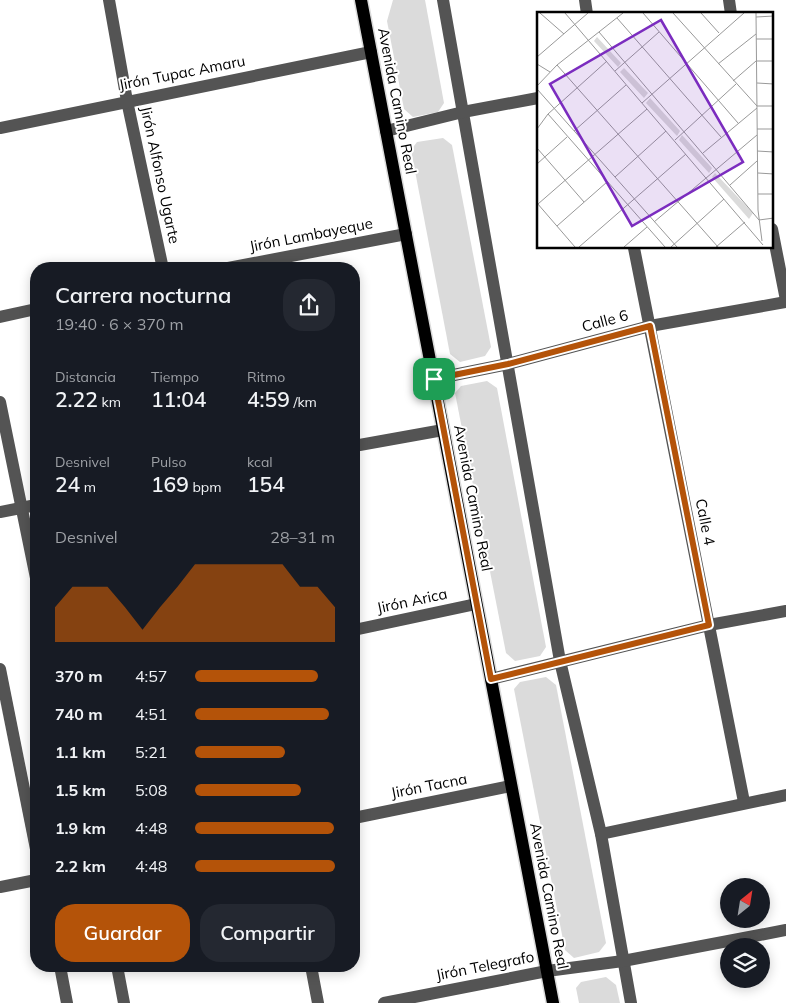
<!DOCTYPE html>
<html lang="es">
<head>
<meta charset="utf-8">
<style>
  body { margin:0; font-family:Mulish,sans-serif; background:#242831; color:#f1f3f6; height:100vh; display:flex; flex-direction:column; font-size:19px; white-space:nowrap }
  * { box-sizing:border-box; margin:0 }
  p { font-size:16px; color:#9ea1a6 }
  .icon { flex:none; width:28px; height:28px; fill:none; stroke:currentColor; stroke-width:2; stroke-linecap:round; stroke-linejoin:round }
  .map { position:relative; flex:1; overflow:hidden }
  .sheet { position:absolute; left:30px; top:262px; width:330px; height:710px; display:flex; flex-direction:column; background:#171b24; border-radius:20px; box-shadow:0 2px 12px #0003 }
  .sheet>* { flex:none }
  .needle { width:32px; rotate:30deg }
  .buttons { position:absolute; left:720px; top:878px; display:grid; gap:10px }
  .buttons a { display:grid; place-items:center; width:50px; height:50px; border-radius:50%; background:#171b24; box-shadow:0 2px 12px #0003; font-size:25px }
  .pin { position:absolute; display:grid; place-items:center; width:42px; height:42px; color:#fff; margin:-21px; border-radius:10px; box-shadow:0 2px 8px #0006 }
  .round { display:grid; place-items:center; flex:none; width:52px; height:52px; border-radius:20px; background:#242831 }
  .headline { display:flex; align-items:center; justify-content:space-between; height:85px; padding:0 25px }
  h1 { font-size:22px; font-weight:600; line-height:38px }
  .metrics { display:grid; grid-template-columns:repeat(3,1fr); gap:8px; height:85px; padding:5px 25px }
  .metrics div { display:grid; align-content:center }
  .metrics b { font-size:21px; font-weight:600 }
  .metrics small { font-size:14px; font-weight:400 }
  .metrics p { font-size:14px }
  .chart { height:140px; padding:10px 25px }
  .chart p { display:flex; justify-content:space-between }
  .chart svg { width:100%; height:90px; margin-top:5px; fill:#b45309; opacity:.7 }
  .action { display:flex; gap:10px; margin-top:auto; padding:10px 25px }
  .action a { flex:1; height:58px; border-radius:20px; background:#b45309; color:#fff; font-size:20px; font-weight:600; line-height:58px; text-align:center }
  .action a+a { background:#242831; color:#f1f3f6 }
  ul { padding:0 25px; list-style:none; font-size:16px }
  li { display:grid; grid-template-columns:80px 60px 1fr; align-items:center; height:38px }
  li i { height:12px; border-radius:6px; background:#b45309 }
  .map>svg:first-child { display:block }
  .green { fill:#dbdbdb }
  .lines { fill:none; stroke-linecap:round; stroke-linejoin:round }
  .major-casing { stroke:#dbdbdb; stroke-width:15 }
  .minor { stroke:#545454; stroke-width:12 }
  .major { stroke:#000; stroke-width:12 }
  .route-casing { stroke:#fff; stroke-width:10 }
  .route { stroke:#b45309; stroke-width:6 }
  .labels { text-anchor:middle; stroke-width:4; stroke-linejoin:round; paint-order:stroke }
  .street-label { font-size:15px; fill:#000; stroke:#fff }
  .inset-road { fill:none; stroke:#999; stroke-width:1 }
  .view { fill:#7b2cbf; fill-opacity:0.15; stroke:#7b2cbf; stroke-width:2.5 }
  .inset-edge { fill:none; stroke:#000; stroke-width:2.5 }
</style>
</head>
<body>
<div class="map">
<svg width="786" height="1003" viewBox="0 0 786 1003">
  <rect width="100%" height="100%" fill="#fff"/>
  <!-- green -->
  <g class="green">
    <path d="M 393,0 L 425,0 L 444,103 L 438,112 L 413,117 L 404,109 L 387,21 Z"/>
    <path d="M 443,138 L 452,145 L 491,347 L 485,356 L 460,362 L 450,354 L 411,150 L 417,142 Z"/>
    <path d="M 487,381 L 497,388 L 546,647 L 540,656 L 515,661 L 506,653 L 455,393 L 461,386 Z"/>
    <path d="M 546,677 L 556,685 L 606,943 L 599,952 L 574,958 L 565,950 L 514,689 L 520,682 Z"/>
    <path d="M 606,977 L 616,985 L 620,1003 L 579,1003 L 576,988 L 581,982 Z"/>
  </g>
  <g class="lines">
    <!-- major casing -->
    <g class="major-casing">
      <path id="major" d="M 361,0 L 553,1003"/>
    </g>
    <!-- minor -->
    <g class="minor">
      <path d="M 109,0 L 127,101 L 163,269"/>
      <path d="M 443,0 L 560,661 L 601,834 L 631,1003"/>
      <path d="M 585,0 L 587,14"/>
      <path d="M 729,0 L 731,14"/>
      <path d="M 0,128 L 371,52"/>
      <path d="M 386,131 L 463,112 L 538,98"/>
      <path d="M 772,229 L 786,300"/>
      <path d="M 634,248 L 744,802"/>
      <path d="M 223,269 L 406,234"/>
      <path d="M 0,317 L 36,309"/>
      <path d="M 434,379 L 508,364 L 650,326 L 786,302"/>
      <path d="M 0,402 L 36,578"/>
      <path d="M 354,446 L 443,430"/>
      <path d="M 0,512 L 36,505"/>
      <path d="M 354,630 L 476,604"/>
      <path d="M 0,669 L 36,849"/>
      <path d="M 491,679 L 709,625 L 786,611"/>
      <path d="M 354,818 L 511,786"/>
      <path d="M 601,834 L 786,795"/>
      <path d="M 0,887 L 36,880"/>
      <path d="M 60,966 L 67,1003"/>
      <path d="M 117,966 L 124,1003"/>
      <path d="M 311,966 L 318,1003"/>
      <path d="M 384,1003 L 547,971 L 623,961 L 786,930"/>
    </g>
    <!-- major -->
    <use href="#major" class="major"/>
  </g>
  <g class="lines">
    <!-- route casing -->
    <g class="route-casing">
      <path id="route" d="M 650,326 L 709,625 L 491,679 L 434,379 L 508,364 Z"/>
    </g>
    <!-- route -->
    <use href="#route" class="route"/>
  </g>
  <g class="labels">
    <!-- street labels -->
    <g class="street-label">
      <text transform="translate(182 73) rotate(-11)" y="5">Jirón Tupac Amaru</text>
      <text transform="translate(397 101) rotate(79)" y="5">Avenida Camino Real</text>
      <text transform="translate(160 175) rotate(78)" y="5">Jirón Alfonso Ugarte</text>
      <text transform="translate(311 235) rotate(-11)" y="5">Jirón Lambayeque</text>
      <text transform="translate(605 321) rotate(-15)" y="5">Calle 6</text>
      <text transform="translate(473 498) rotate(79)" y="5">Avenida Camino Real</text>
      <text transform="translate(705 522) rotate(79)" y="5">Calle 4</text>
      <text transform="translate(412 601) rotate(-12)" y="5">Jirón Arica</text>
      <text transform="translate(429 786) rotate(-11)" y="5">Jirón Tacna</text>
      <text transform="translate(549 896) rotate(79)" y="5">Avenida Camino Real</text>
      <text transform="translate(485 966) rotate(-11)" y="5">Jirón Telegrafo</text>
    </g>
  </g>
  <!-- overview -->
  <g transform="translate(537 12)">
    <rect width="236" height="236" fill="#fff"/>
    <path d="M 60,25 L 84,51 L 81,55 L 57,29 ZM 87,56 L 111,81 L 107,86 L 83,60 ZM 113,86 L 143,119 L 140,124 L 109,91 ZM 145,123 L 175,156 L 172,161 L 142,128 ZM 178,161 L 216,201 L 212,207 L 175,165 Z" fill="#dbdbdb"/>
    <path class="inset-road" d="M 3,1 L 27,22M 28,1 L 226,233M 106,1 L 201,111M 136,1 L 220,94 L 237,94M 164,1 L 182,21M 219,1 L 221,198 L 225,229M 219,5 L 237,4M 80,6 L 184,125M 62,20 L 222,208 L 237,206M 219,27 L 237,27M 0,45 L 51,1M 70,49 L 11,102 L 128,235M 0,52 L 13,60M 181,52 L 219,22M 20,53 L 181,235M 78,59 L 122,20M 196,69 L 219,49 L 237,49M 220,71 L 237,72M 0,74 L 20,53 L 86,1M 0,77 L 140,235M 105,91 L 207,1M 0,117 L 11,102M 220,117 L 237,117M 37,119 L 89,73M 138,128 L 199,72M 0,136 L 47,190M 220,139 L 237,140M 166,141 L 220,96M 0,152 L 30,125M 221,161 L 237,162M 78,165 L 129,119M 193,173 L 220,149M 221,182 L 237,182M 0,191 L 38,235M 1,192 L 110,97M 117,210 L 220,123M 20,214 L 70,170M 42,235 L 149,142M 87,235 L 110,215M 134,235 L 187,187M 179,235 L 208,210"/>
    <path class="view" d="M 124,8 L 206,150 L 95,214 L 13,72 Z"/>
    <rect width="236" height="236" class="inset-edge"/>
  </g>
</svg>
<div class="buttons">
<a><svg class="needle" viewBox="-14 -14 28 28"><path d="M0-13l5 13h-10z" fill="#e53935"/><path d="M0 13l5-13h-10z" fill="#9ea1a6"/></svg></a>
<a><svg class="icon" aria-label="layers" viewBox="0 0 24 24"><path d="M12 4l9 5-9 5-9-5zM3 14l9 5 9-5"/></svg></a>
</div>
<div class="pin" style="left:434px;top:379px;background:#1e9e55"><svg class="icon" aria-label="arrive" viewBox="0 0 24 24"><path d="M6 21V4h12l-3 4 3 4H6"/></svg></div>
<section class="sheet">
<div class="headline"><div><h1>Carrera nocturna</h1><p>19:40 · 6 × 370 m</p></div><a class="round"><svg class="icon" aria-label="share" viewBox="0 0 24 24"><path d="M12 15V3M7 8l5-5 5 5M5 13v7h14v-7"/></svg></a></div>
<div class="metrics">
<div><p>Distancia</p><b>2.22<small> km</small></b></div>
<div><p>Tiempo</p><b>11:04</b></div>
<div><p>Ritmo</p><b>4:59<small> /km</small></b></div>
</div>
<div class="metrics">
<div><p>Desnivel</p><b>24<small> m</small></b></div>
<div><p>Pulso</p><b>169<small> bpm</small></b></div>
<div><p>kcal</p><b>154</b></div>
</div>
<div class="chart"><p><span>Desnivel</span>28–31 m</p>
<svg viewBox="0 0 160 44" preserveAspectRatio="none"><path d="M0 44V27L10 17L20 17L30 17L40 27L50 38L60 27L70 17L80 6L90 6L100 6L110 6L120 6L130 6L140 17L150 17L160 27V44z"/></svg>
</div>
<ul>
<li><b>370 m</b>4:57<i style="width:88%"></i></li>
<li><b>740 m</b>4:51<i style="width:96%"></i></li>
<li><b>1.1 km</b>5:21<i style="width:64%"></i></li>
<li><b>1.5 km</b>5:08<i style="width:76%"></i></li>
<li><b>1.9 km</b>4:48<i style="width:99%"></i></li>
<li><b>2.2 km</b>4:48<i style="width:100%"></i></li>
</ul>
<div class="action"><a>Guardar</a><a>Compartir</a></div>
</section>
</div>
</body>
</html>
